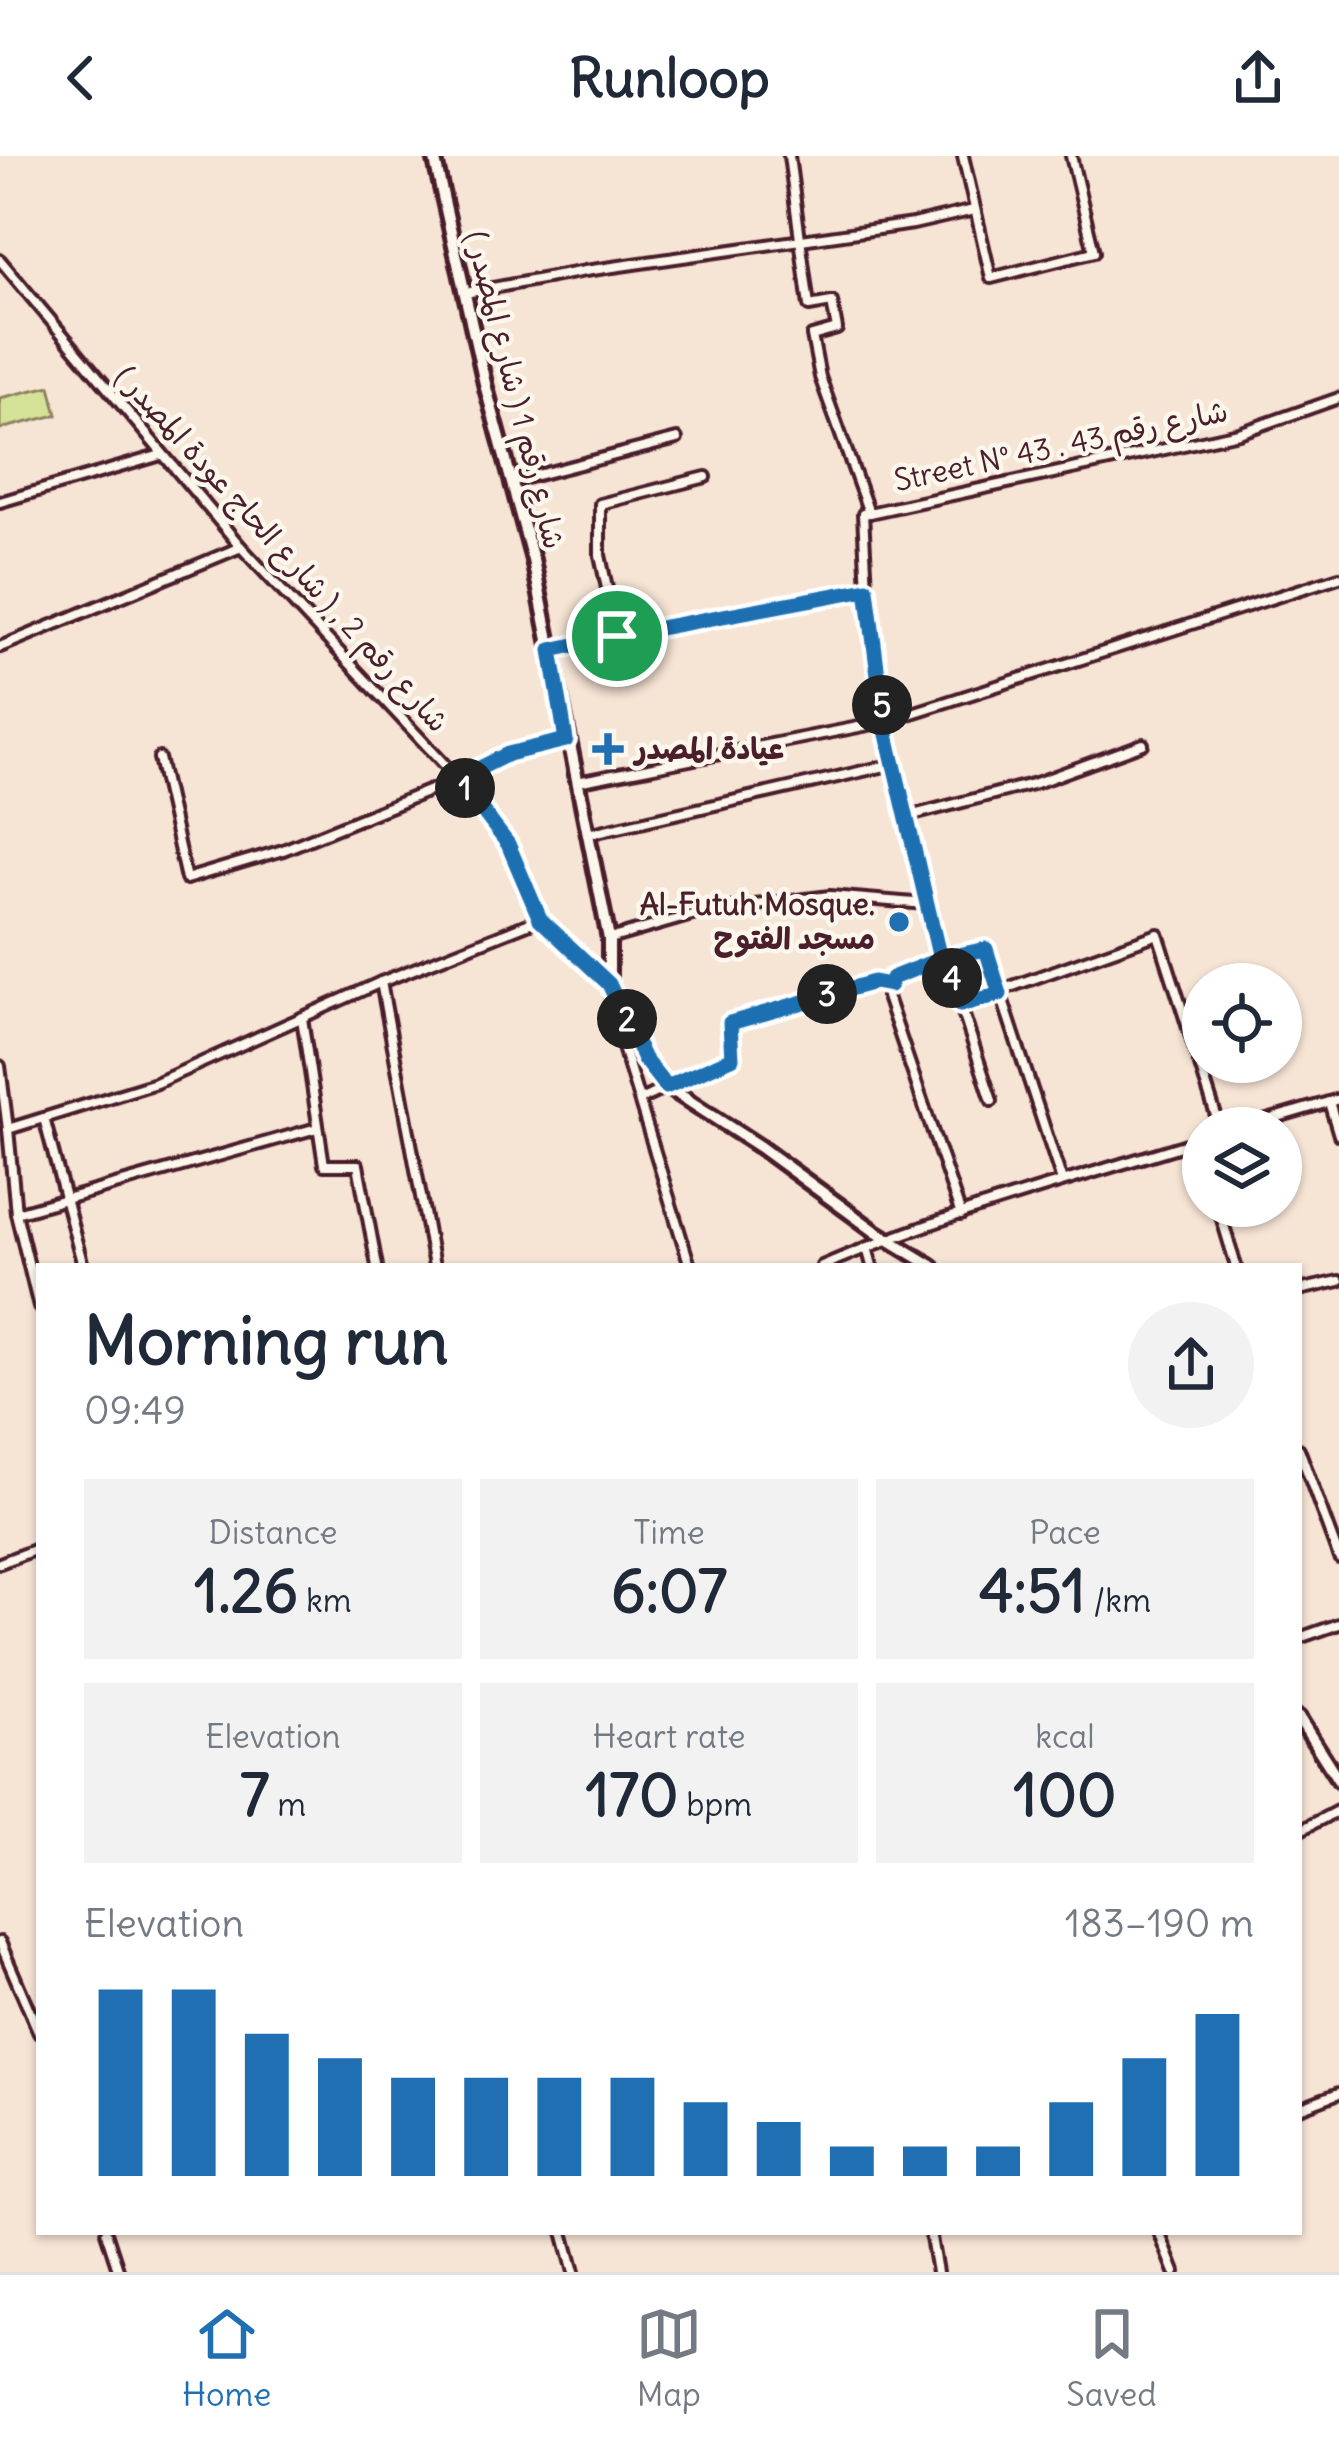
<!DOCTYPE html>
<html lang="en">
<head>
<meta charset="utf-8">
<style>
  body { margin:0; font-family:Delius,"Playpen Sans Arabic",sans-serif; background:#f2f2f3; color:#1f2937; height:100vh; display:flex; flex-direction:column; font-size:45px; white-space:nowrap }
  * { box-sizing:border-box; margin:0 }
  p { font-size:39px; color:#747a83 }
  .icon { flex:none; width:66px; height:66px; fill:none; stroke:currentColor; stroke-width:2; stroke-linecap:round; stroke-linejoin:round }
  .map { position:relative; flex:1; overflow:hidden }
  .details { position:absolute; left:36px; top:1107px; width:1266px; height:972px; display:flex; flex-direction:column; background:#fff; border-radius:0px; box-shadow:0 3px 9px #0004 }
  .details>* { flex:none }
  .buttons { position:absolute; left:1182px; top:807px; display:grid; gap:24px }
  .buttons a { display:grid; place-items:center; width:120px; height:120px; border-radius:50%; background:#fff; box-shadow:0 3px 9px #0004; font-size:60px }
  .pin { position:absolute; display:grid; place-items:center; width:102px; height:102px; color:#fff; margin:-51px; border:6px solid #fff; border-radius:50%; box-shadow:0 3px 12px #0007 }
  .km { position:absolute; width:60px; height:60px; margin:-30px; border-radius:50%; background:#222; color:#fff; font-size:33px; line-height:60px; text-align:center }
  .round { display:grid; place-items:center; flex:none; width:126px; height:126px; border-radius:63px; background:#f2f2f3 }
  .summary { display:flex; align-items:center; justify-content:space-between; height:204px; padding:0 48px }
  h1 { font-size:66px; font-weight:700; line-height:90px }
  .stats { display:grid; grid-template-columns:repeat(3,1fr); gap:18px; height:204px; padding:12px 48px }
  .stats div { display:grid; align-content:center; border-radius:0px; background:#f2f2f3; text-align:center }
  .stats b { font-size:60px; font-weight:700 }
  .stats small { font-size:33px; font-weight:400 }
  .stats p { font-size:33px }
  .chart { height:336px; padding:24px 48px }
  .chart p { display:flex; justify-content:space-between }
  .chart svg { width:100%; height:216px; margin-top:12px; stroke:#1f6fb2; stroke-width:6 }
  header { display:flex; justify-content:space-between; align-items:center; height:156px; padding:0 48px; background:#fff; font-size:54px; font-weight:700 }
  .tab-bar { display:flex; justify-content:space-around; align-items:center; height:168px; border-top:3px solid #e0e1e3; background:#fff; font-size:33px; color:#747a83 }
  .tab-bar a { display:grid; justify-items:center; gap:6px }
  .tab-bar .active { color:#1f6fb2 }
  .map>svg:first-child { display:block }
  .green { fill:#d4e397; stroke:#8f8161; stroke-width:3 }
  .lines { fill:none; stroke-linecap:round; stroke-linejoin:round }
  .street-casing { stroke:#4a1f2b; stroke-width:16 }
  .secondary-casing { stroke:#4a1f2b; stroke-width:20 }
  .street { stroke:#fbf7ec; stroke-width:8 }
  .secondary { stroke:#fbf7ec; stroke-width:10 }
  .route-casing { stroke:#fff; stroke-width:24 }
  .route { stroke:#1f6fb2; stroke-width:15 }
  .poi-dot { fill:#1f6fb2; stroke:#fbf7ec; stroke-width:4.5 }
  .labels { text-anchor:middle; stroke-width:9; stroke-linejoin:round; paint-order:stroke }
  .street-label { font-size:30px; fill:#4a1f2b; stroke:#fbf7ec }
  .poi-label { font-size:30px; font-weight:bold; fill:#4a1f2b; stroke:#fbf7ec; text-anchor:start }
</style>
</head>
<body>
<header><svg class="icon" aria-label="back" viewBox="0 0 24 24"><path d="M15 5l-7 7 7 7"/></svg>Runloop<svg class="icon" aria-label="share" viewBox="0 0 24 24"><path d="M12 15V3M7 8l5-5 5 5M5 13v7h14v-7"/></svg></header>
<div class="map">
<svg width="1339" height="2116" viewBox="0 0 1339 2116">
  <rect width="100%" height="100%" fill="#f6e4d4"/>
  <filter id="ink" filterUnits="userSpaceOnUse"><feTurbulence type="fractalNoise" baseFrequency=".00833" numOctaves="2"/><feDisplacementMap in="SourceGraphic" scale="24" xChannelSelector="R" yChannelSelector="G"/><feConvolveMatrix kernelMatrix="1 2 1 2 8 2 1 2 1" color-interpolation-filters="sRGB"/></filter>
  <g filter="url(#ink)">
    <!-- green -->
    <path class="green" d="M 50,230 L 57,259 L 0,273 L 0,242 Z"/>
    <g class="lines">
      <!-- street casing -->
      <g class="street-casing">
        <g id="street">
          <path d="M 789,0 L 809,150 L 832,146 L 837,173 L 812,180 L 820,221 L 869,357"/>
          <path d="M 963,0 L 991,122 L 1094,96 L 1071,0"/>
          <path d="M 0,104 L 241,391 L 458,623 L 508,688 L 540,763 L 609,828 L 613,859 L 690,1110"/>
          <path d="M 465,137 L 585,115 L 913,68 L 974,54"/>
          <path d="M 514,325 L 677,283"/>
          <path d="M 0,346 L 161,299"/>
          <path d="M 869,357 L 1239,277 L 1339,242"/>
          <path d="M 869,357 L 863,358 L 867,433 L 884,566 L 940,803"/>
          <path d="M 617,480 L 600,399 L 600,348 L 706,321"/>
          <path d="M 0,491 L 241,391"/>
          <path d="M 551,494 L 867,433"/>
          <path d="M 159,602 L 186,723 L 283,694 L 458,623 L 508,598 L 566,584"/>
          <path d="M 577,626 L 884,566 L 1339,421"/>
          <path d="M 905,661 L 1036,627 L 1143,588"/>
          <path d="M 588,678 L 894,608"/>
          <path d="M 609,783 L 706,755 L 830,740 L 926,748"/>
          <path d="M 945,802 L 992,945"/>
          <path d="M 381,826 L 434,1110"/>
          <path d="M 960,849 L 1158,778 L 1220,972"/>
          <path d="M 302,862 L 324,1009 L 358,1009 L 377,1110"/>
          <path d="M 0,910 L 8,973"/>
          <path d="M 640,944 L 732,901 L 730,867 L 874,826 L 890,829"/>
          <path d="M 1329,946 L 1339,979"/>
          <path d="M 44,962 L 83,1110"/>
          <path d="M 1240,972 L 1339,943"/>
          <path d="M 1218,1050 L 1236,1110"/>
          <path d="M 16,1057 L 317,972"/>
          <path d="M 961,1059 L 887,841 L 891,822 L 940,803 L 986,793 L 1062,1025"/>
          <path d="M 867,1091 L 872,1110"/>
          <path d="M 822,1110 C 945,1057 1076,1023 1203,983"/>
          <path d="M 1299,1134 L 1339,1125"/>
          <path d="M 39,1151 L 16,1057 L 8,973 L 156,927 L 381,826 L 540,763"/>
          <path d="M 1299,1293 L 1339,1402"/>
          <path d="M 0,1407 L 39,1392"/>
          <path d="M 1299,1482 L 1339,1468"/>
          <path d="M 1299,1675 L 1339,1654"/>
          <path d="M 0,1786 L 39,1877"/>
          <path d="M 1299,1952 L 1339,1937"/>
          <path d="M 106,2076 L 119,2116"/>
          <path d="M 563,2076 L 574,2116"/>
          <path d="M 930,2076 L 937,2116"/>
          <path d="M 1159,2076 L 1175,2116"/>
        </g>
      </g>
      <!-- secondary casing -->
      <g class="secondary-casing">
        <g id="secondary">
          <path d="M 434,0 L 486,232 L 533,404 L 609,783 L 609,828 L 644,903 L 666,930 L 760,991 L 876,1076 L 932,1110"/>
          <path d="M 1299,1562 L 1339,1625"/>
        </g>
      </g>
      <!-- street -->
      <use href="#street" class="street"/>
      <!-- secondary -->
      <use href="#secondary" class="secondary"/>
    </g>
  </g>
  <g class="lines" filter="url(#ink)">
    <!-- route casing -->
    <g class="route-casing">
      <path id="route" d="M 617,480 L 551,494 L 566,584 L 508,598 L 458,623 L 508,688 L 540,763 L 609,828 L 644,903 L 666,931 L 732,902 L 730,867 L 874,826 L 890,829 L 892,822 L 940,803 L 986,793 L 1000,838 L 960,849 L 945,802 L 940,803 L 884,566 L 867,433 L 617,480"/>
    </g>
    <!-- route -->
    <use href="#route" class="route"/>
  </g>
  <!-- markers -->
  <g class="poi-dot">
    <path d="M602 575h12v12h12v12h-12v12h-12v-12h-12v-12h12z"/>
    <circle cx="899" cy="766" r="12"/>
  </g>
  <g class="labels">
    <!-- street labels -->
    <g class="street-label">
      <text transform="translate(515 234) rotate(76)" y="10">شارع رقم 1 ( شارع المصدر )</text>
      <text transform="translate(1061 290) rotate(-12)" y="10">Street N° 43 . شارع رقم 43</text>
      <text transform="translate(282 393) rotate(48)" y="10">شارع رقم 2 , ( شارع الحاج عودة المصدر )</text>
    </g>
    <!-- poi labels -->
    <g class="poi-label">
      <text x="635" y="603">عيادة المصدر</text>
      <text x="875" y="759" text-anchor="end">Al-Futuh Mosque.<tspan x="875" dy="34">مسجد الفتوح</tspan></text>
    </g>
  </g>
</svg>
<div class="buttons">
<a><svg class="icon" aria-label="locate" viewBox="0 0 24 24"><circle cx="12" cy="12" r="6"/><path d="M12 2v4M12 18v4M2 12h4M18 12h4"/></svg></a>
<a><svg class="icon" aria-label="layers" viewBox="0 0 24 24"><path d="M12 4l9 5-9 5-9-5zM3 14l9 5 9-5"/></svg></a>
</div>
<div class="pin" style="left:617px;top:480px;background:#1e9e55"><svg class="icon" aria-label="arrive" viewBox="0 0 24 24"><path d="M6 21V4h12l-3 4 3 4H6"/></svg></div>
<b class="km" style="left:465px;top:632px">1</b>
<b class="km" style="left:627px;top:863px">2</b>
<b class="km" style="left:827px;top:838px">3</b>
<b class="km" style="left:952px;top:822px">4</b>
<b class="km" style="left:882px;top:549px">5</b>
<section class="details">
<div class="summary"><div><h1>Morning run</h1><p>09:49</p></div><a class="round"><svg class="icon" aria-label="share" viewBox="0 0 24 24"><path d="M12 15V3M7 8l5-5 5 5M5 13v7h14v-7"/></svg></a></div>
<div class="stats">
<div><p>Distance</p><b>1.26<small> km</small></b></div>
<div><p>Time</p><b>6:07</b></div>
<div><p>Pace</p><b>4:51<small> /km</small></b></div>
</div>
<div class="stats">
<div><p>Elevation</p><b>7<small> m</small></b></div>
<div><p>Heart rate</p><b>170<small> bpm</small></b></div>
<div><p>kcal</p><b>100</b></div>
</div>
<div class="chart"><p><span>Elevation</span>183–190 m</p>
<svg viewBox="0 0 160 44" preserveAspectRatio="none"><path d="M5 44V6M15 44V6M25 44V15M35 44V20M45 44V24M55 44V24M65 44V24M75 44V24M85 44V29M95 44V33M105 44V38M115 44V38M125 44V38M135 44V29M145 44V20M155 44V11"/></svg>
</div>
</section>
</div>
<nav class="tab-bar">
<a class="active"><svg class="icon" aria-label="home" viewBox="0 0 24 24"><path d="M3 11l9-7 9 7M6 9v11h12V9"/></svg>Home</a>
<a><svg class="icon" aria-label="map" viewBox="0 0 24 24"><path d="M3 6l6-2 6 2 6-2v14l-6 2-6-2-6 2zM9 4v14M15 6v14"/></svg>Map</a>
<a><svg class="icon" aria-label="saved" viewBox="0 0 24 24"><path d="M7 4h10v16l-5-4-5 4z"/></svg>Saved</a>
</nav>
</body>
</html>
